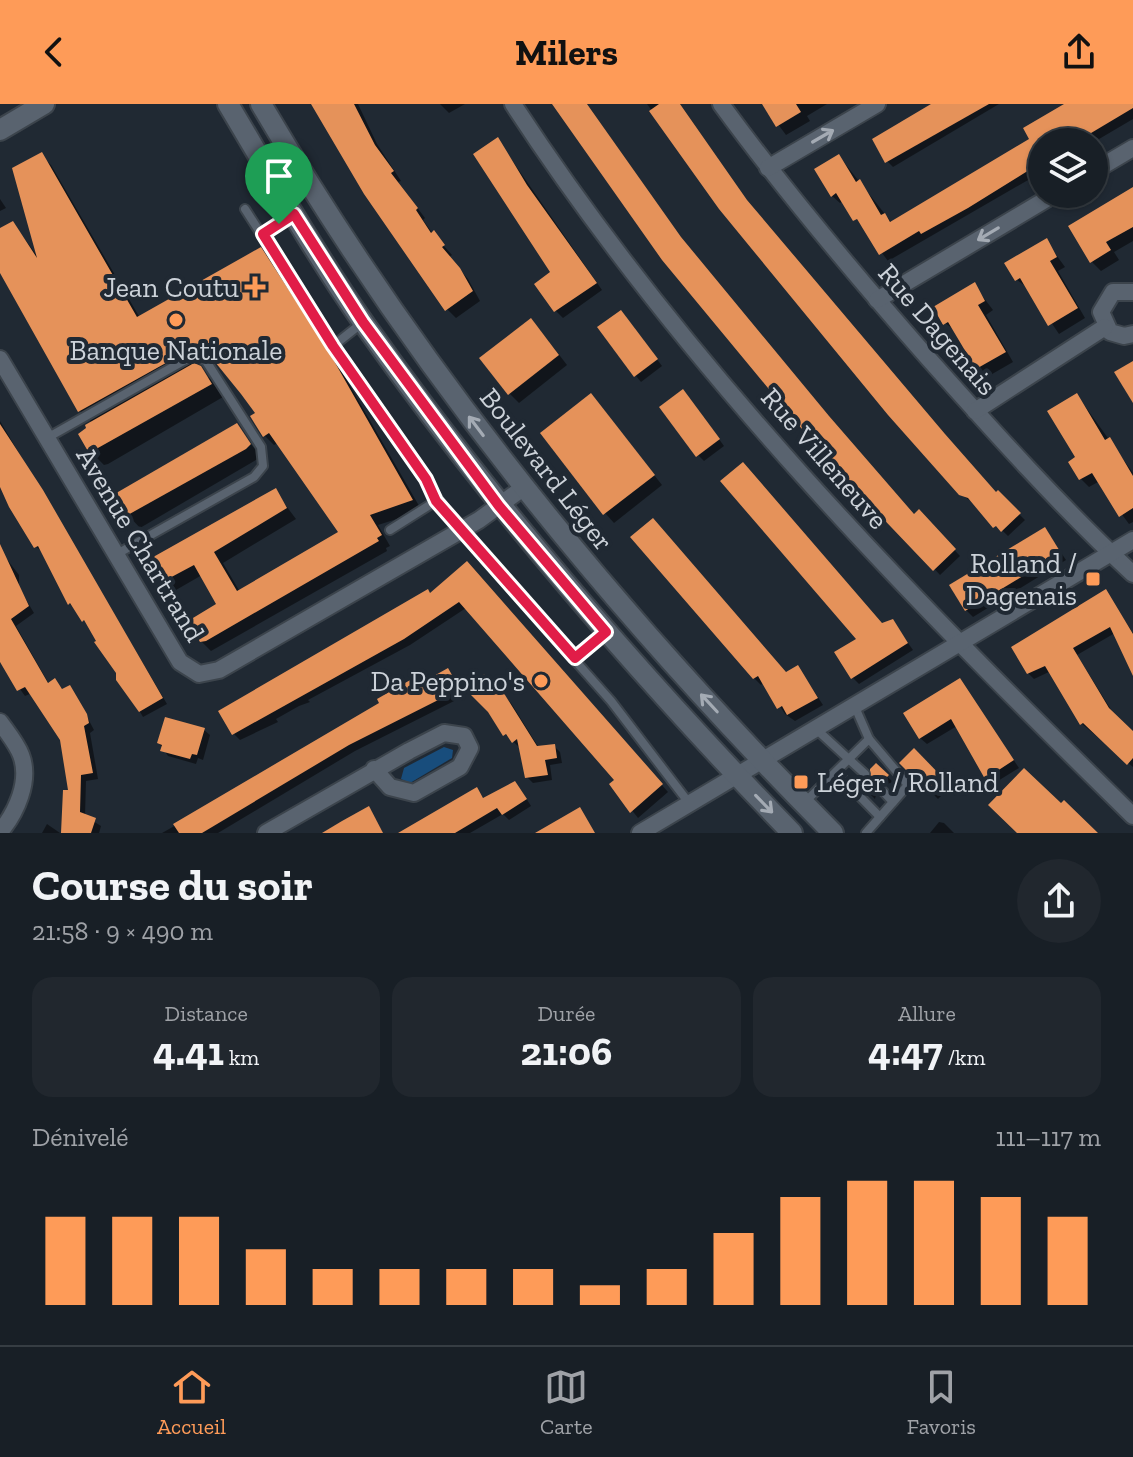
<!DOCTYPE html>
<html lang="fr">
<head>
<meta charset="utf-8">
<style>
  body { margin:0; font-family:"Zilla Slab",serif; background:#21272e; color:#f1f3f6; height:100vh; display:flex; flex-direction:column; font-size:30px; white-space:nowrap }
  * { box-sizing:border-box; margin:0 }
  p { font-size:26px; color:#9fa2a7 }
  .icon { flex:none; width:44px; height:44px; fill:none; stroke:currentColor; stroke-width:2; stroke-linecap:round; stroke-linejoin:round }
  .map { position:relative; height:729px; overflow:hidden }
  .side { display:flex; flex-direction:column; background:#181f26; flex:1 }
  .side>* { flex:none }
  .buttons { position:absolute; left:1028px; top:24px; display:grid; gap:16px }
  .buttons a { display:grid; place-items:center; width:80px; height:80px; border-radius:50%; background:#181f26; box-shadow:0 2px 6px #0004,0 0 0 2px #363d43; font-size:40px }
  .pin { position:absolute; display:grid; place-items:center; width:68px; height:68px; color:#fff; margin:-82px -34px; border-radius:50% 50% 50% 0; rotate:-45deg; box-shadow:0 0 8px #0007 }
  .pin .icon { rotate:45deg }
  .round { display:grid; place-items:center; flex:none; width:84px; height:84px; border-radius:42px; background:#21272e }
  .overview { display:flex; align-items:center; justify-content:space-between; height:136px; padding:0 32px }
  h1 { font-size:44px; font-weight:700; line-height:60px }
  .metrics { display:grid; grid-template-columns:repeat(3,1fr); gap:12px; height:136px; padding:8px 32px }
  .metrics div { display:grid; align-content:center; border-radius:20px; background:#21272e; text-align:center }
  .metrics b { font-size:40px; font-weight:700 }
  .metrics small { font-size:22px; font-weight:400 }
  .metrics p { font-size:22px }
  .chart { height:224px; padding:16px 32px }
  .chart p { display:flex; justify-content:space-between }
  .chart svg { width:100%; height:144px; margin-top:8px; stroke:#fe9b58; stroke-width:6 }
  header { display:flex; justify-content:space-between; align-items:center; height:104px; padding:0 32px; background:#fe9b58; color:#111; font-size:36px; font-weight:700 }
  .menu { display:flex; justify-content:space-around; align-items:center; height:112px; border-top:2px solid #363d43; background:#181f26; font-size:22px; color:#9fa2a7 }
  .menu a { display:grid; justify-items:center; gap:4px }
  .menu .active { color:#fe9b58 }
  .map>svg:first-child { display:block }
  .green { fill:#184d7c }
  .shadow { fill:#0007 }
  .building { fill:#e5925a }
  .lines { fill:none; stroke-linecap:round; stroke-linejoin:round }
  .lane-casing { stroke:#3c444c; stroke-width:12 }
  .street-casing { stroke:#3c444c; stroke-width:20 }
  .secondary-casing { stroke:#3c444c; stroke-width:24 }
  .lane { stroke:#59636f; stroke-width:8 }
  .street { stroke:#59636f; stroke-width:16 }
  .secondary { stroke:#59636f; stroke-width:20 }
  .oneway { stroke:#a4abb4 }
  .route-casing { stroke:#fff; stroke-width:16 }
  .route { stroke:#e11d48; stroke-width:10 }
  .poi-dot { fill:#fe9b58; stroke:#202933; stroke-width:3 }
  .labels { text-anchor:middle; stroke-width:8; stroke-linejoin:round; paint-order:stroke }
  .poi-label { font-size:28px; fill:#ccd2d9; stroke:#202933; text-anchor:end }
  .street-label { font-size:28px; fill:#ccd2d9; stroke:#202933 }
</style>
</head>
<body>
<header><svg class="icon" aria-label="back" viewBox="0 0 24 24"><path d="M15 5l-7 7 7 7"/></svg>Milers<svg class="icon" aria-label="share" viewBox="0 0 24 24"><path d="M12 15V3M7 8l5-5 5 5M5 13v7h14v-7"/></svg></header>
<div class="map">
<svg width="1133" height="729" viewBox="0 0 1133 729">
  <rect width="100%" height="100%" fill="#202933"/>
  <!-- green -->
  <path class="green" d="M 444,643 L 453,646 L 452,654 L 410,679 L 401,675 L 404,664 Z"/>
  <!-- shadow -->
  <g class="shadow">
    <path d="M 314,0 L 358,0 L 377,40 L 401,77 L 398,78 L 425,114 L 423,116 L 433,130 L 452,151 L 449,153 L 468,175 L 480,197 L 456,214 L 447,205 Z"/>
    <path d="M 440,0 L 465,0 L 449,9 Z"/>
    <path d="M 558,0 L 587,0 L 686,141 L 864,355 L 915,412 L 919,408 L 960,452 L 940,471 L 894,421 Z"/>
    <path d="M 647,0 L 680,0 L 752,104 L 996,391 L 998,389 L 1025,416 L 1008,432 L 974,399 L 960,390 L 747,137 Z"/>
    <path d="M 763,0 L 827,0 L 807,12 L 810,17 L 786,31 Z"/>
    <path d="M 935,0 L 999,0 L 893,63 L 887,57 Z"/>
    <path d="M 1067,0 L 1133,0 L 1133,15 L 1094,38 L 1042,38 L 1042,68 L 888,157 L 843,97 L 840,99 L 832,92 L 839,52 L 892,119 L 1032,36 Z"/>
    <path d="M 498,36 L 602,186 L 563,214 L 556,207 L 553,169 Z"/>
    <path d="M 41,51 L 51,61 L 140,214 L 260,145 L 271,155 L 338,261 L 422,407 L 378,421 L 390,442 L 386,444 L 387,447 L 211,547 L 201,537 L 219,500 L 202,471 L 176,486 L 166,476 L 275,387 L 296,415 L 223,459 L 240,488 L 341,429 L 278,339 L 274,341 L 264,331 L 257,310 L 220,260 L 209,254 L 191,260 L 213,277 L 223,293 L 108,360 L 104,361 L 91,348 L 81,330 L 92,319 L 80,307 L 0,165 L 0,127 L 13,119 L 38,153 Z"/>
    <path d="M 1133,85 L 1133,137 L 1114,148 L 1119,156 L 1101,167 L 1092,158 Z"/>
    <path d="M 0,95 L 6,104 L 0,107 Z"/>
    <path d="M 1046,137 L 1065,163 L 1058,167 L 1085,214 L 1059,230 L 1028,184 L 1017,176 Z"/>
    <path d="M 974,181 L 993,206 L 986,211 L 1013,258 L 987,273 L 956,227 L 945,219 Z"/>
    <path d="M 626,214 L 662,262 L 641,278 L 636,272 Z"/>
    <path d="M 540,226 L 567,261 L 519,299 L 509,289 Z"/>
    <path d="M 591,291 L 662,381 L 614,419 L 605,409 Z"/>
    <path d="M 1077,291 L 1133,369 L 1133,418 L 1129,420 L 1098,378 L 1089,383 L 1081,375 Z"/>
    <path d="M 689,294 L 724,342 L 704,357 L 698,351 Z"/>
    <path d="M 0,317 L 167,600 L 143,613 L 90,522 L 70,500 L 43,448 L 36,443 L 0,379 Z"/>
    <path d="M 237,322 L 261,353 L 140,424 L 128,411 L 117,393 Z"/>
    <path d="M 1045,425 L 1066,456 L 973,513 L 966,506 Z"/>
    <path d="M 632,434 L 787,570 L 798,563 L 823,601 L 795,617 L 785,610 L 764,578 L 761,581 L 754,574 Z"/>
    <path d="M 6,454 L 19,471 L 19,484 L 34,509 L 16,522 L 49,580 L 55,576 L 64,587 L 69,583 L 75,590 L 94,626 L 90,629 L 98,675 L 86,677 L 85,712 L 101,722 L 99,729 L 63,729 L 71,689 L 62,635 L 32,589 L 25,592 L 0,558 L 0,457 Z"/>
    <path d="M 473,466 L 668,688 L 638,714 L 612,681 L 617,676 L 466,504 L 410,541 L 308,596 L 310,598 L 299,602 L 276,615 L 278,618 L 240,636 L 234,630 L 430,491 Z"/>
    <path d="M 1106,488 L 1133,529 L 1133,564 L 1115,529 L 1077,551 L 1115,612 L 1133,630 L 1133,663 L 1082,620 L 1051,567 L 1034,575 L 1028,569 Z"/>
    <path d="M 893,518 L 913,546 L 859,580 L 852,573 L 859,536 Z"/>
    <path d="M 448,567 L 464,592 L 355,647 L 218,729 L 162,729 Z"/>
    <path d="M 484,573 L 511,599 L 539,644 L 554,642 L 560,648 L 562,659 L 550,661 L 552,676 L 533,679 L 527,673 L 519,643 L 505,630 Z"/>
    <path d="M 960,576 L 1019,664 L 993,680 L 957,622 L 927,640 L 920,634 Z"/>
    <path d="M 204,626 L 210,631 L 203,656 L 198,654 L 196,660 L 168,652 L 159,639 Z"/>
    <path d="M 914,647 L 950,683 L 938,695 L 902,659 Z"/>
    <path d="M 876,662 L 893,678 L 878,683 L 875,695 L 860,680 L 872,677 Z"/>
    <path d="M 476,686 L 484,695 L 521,686 L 531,702 L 509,716 L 503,710 L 470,729 L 403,729 Z"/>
    <path d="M 939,718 L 944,719 L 954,729 L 930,729 Z"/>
    <path d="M 47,720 L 60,729 L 42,729 Z"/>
  </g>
  <!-- building -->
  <g class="building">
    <path d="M 311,0 L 354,0 L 375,41 L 394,67 L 391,69 L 418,104 L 416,106 L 431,129 L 434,126 L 445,141 L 442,143 L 460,164 L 473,187 L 445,207 L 364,90 Z"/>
    <path d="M 552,0 L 587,0 L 681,133 L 829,312 L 914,410 L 919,405 L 956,445 L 933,467 L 830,359 L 662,156 Z"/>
    <path d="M 659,0 L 680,0 L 747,96 L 945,330 L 996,388 L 998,386 L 1021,409 L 1001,428 L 996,422 L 993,424 L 968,394 L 959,391 L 888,311 L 719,105 L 649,7 Z"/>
    <path d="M 762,0 L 796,0 L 801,8 L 776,23 Z"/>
    <path d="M 931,0 L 989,0 L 885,59 L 872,35 Z"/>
    <path d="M 1064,0 L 1133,0 L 1133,4 L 1076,38 L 1042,38 L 1042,58 L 968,104 L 921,130 L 919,127 L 879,151 L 857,115 L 853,117 L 836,89 L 831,93 L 814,65 L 839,50 L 856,78 L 860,75 L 881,111 L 885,109 L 890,118 L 1029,35 L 1023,24 Z"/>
    <path d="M 498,33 L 527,81 L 597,179 L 554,208 L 534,180 L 550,168 L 473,50 Z"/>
    <path d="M 42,48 L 137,213 L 261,143 L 329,248 L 413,396 L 370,411 L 382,431 L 377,434 L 379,437 L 206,537 L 200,538 L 188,517 L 216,500 L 194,461 L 164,477 L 152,456 L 155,452 L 276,384 L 287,404 L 214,448 L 237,487 L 338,428 L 269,329 L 263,333 L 250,312 L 255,309 L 241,290 L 211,253 L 197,245 L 191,245 L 78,308 L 0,169 L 0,124 L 13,117 L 37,154 L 12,64 Z"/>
    <path d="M 1133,83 L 1133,123 L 1106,138 L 1111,146 L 1090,159 L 1068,122 Z"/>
    <path d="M 1047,134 L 1057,153 L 1050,157 L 1078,204 L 1048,222 L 1020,174 L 1015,177 L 1004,159 Z"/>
    <path d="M 975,178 L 985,197 L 978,201 L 1006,248 L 976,265 L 948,218 L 943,221 L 933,203 Z"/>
    <path d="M 621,206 L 658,255 L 634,273 L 597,223 Z"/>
    <path d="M 531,214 L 559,251 L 508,291 L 479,254 Z"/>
    <path d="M 1133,257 L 1133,299 L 1114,268 Z"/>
    <path d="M 194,259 L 201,262 L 212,280 L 89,349 L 78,330 L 86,324 L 85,321 Z"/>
    <path d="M 683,285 L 720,335 L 696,353 L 659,303 Z"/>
    <path d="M 591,289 L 655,371 L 603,411 L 540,329 Z"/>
    <path d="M 1077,289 L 1105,336 L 1110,333 L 1133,372 L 1133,404 L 1119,413 L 1092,369 L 1079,376 L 1068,358 L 1075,353 L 1047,307 Z"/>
    <path d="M 237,319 L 251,340 L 246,345 L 126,412 L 115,392 L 118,388 Z"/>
    <path d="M 0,320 L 43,386 L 163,594 L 139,608 L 116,576 L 116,569 L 94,538 L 96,537 L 84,516 L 82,518 L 70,499 L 68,501 L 38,442 L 34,444 L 9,403 L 0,383 Z"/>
    <path d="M 743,358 L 882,519 L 893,515 L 908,539 L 851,575 L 834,548 L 856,535 L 720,377 Z"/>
    <path d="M 653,414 L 786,568 L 798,561 L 818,594 L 787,611 L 782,602 L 777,605 L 758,572 L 753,575 L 630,433 Z"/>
    <path d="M 1045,423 L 1061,449 L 965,507 L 949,481 Z"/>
    <path d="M 0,440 L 29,502 L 11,515 L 48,579 L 55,574 L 62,585 L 70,581 L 87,610 L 89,619 L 84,622 L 93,669 L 81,671 L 80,708 L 96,714 L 91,729 L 61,729 L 63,686 L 68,686 L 60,636 L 25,583 L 17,587 L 0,558 Z"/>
    <path d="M 467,457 L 663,680 L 630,709 L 609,680 L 614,676 L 459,498 L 404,535 L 232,631 L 218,607 L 428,485 L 430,489 Z"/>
    <path d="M 1106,485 L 1133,530 L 1133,572 L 1110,523 L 1073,544 L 1109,604 L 1133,627 L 1133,654 L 1127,661 L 1083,619 L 1080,621 L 1045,562 L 1027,570 L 1011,543 Z"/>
    <path d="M 448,564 L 460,585 L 349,641 L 202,729 L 179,729 L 173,720 L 379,599 L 377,595 L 412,575 L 416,582 Z"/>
    <path d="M 484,570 L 505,591 L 537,642 L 555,640 L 557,654 L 545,656 L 548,671 L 525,674 L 517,635 L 512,639 L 506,630 L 503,632 L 488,608 L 467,587 Z"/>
    <path d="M 960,574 L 1014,656 L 985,675 L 951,615 L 919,635 L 903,609 Z"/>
    <path d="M 165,613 L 205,624 L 197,651 L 192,650 L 190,655 L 160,647 L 162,641 L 157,639 Z"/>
    <path d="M 914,644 L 945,676 L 930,690 L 899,659 Z"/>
    <path d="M 876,659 L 889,671 L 883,677 L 873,678 L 873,687 L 868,691 L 856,679 L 870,675 L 870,665 Z"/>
    <path d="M 1024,664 L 1061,699 L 1064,696 L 1098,729 L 1017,729 L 988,701 Z"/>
    <path d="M 515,677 L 527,695 L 502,711 L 497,704 L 455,729 L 398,729 L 477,683 L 483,694 Z"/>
    <path d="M 369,702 L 383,729 L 322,729 L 342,717 Z"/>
    <path d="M 580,703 L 595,729 L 535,729 L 561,714 Z"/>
  </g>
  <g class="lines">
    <!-- lane casing -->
    <g class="lane-casing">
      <g id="lane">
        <path d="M 245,105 L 333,242 L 362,219"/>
        <path d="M 263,130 L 293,111"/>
        <path d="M 333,242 L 460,427 L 611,597 L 689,699"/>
        <path d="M 47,334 L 194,251 L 206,257 L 261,343 L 263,362 L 254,373 L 117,450"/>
        <path d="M 390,426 L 436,397"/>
        <path d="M 575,554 L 605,529"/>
        <path d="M 855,603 L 869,635"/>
        <path d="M 816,625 L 865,670"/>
        <path d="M 836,668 L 880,713"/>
        <path d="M 878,682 L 893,698"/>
        <path d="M 804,699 L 869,635 L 908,681 L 866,729"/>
      </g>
    </g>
    <!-- street casing -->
    <g class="street-casing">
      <g id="street">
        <path d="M 513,0 C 685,264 909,492 1133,712"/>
        <path d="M 721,0 C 786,89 856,172 928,254 C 994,328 1061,403 1133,470"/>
        <path d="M 768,64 L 877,0"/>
        <path d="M 1094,67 L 1133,44"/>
        <path d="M 1133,188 L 1113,188 L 1101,208 L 1110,228 L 1124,232 L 1133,230"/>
        <path d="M 877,196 L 1055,90"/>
        <path d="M 0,255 L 180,558 L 199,570 L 219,566 L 479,416 L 523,384"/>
        <path d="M 975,307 L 1105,223"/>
        <path d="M 0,618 C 7,628 17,640 21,651 C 31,677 16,709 0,728"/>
        <path d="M 266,729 L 409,647 L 444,629 L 464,632 L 470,644 L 460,663 L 414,689 L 390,683 L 374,665"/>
        <path d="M 640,729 L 1133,436"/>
      </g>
    </g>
    <!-- secondary casing -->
    <g class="secondary-casing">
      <g id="secondary">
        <path d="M 228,0 C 272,74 315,150 365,221 C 493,402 637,569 792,729"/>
        <path d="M 261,0 C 418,268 614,509 833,729"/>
        <path d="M 0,26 L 44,0"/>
      </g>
    </g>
    <!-- lane -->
    <use href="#lane" class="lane"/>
    <!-- street -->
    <use href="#street" class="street"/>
    <!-- secondary -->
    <use href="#secondary" class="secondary"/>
  </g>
  <!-- one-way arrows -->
  <defs><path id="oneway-shaft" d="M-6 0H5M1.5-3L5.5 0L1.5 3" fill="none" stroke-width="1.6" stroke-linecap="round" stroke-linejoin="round" transform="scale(2)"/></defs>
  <g class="oneway">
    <use href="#oneway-shaft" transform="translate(823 32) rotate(-30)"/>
    <use href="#oneway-shaft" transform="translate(988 130) rotate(149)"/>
    <use href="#oneway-shaft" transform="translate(476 322) rotate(-127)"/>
    <use href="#oneway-shaft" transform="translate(709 599) rotate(-133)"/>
    <use href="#oneway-shaft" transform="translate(764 700) rotate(46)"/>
  </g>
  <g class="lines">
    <!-- route casing -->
    <g class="route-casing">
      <path id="route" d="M 294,110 L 363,218 L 499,402 L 606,528 L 575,554 L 436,397 L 426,375 L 333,242 L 263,130 Z"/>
    </g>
    <!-- route -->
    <use href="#route" class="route"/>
  </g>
  <!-- markers -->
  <g class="poi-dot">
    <path d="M251 171h8v8h8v8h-8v8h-8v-8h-8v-8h8z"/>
    <circle cx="176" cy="216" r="8"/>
    <rect x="1085" y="467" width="16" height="16" rx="4"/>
    <circle cx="541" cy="577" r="8"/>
    <rect x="793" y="670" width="16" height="16" rx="4"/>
  </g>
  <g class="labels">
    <!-- poi labels -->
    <g class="poi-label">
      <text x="239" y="193">Jean Coutu</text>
      <text x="176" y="256" text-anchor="middle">Banque Nationale</text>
      <text x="1077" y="469">Rolland /<tspan x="1077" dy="32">Dagenais</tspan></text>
      <text x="525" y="587">Da Peppino's</text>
      <text x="817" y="688" text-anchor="start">Léger / Rolland</text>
    </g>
    <!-- street labels -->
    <g class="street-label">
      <text transform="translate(938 225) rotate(49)" y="10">Rue Dagenais</text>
      <text transform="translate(825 354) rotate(49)" y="10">Rue Villeneuve</text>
      <text transform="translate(547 365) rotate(52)" y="10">Boulevard Léger</text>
      <text transform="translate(141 440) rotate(59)" y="10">Avenue Chartrand</text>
    </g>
  </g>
</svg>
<div class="buttons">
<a><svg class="icon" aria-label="layers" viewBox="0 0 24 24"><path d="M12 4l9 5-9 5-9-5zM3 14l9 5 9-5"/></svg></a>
</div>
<div class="pin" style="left:279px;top:120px;background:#1e9e55"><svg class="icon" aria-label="arrive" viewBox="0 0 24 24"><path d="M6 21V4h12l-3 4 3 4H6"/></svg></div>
</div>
<section class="side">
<div class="overview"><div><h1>Course du soir</h1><p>21:58 · 9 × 490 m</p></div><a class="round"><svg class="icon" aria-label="share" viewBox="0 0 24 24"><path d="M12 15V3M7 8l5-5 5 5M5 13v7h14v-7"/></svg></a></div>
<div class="metrics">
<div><p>Distance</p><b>4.41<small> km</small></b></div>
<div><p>Durée</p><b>21:06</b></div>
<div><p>Allure</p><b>4:47<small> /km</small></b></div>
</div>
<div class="chart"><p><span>Dénivelé</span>111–117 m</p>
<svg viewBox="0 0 160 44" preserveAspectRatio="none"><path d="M5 44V17M15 44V17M25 44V17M35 44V27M45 44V33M55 44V33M65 44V33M75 44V33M85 44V38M95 44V33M105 44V22M115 44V11M125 44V6M135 44V6M145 44V11M155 44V17"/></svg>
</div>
</section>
<nav class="menu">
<a class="active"><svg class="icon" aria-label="home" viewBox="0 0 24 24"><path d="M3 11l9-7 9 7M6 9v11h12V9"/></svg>Accueil</a>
<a><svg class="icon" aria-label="map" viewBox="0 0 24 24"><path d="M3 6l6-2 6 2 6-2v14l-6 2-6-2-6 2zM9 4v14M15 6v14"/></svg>Carte</a>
<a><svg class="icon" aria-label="saved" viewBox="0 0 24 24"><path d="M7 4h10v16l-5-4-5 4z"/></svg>Favoris</a>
</nav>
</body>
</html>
